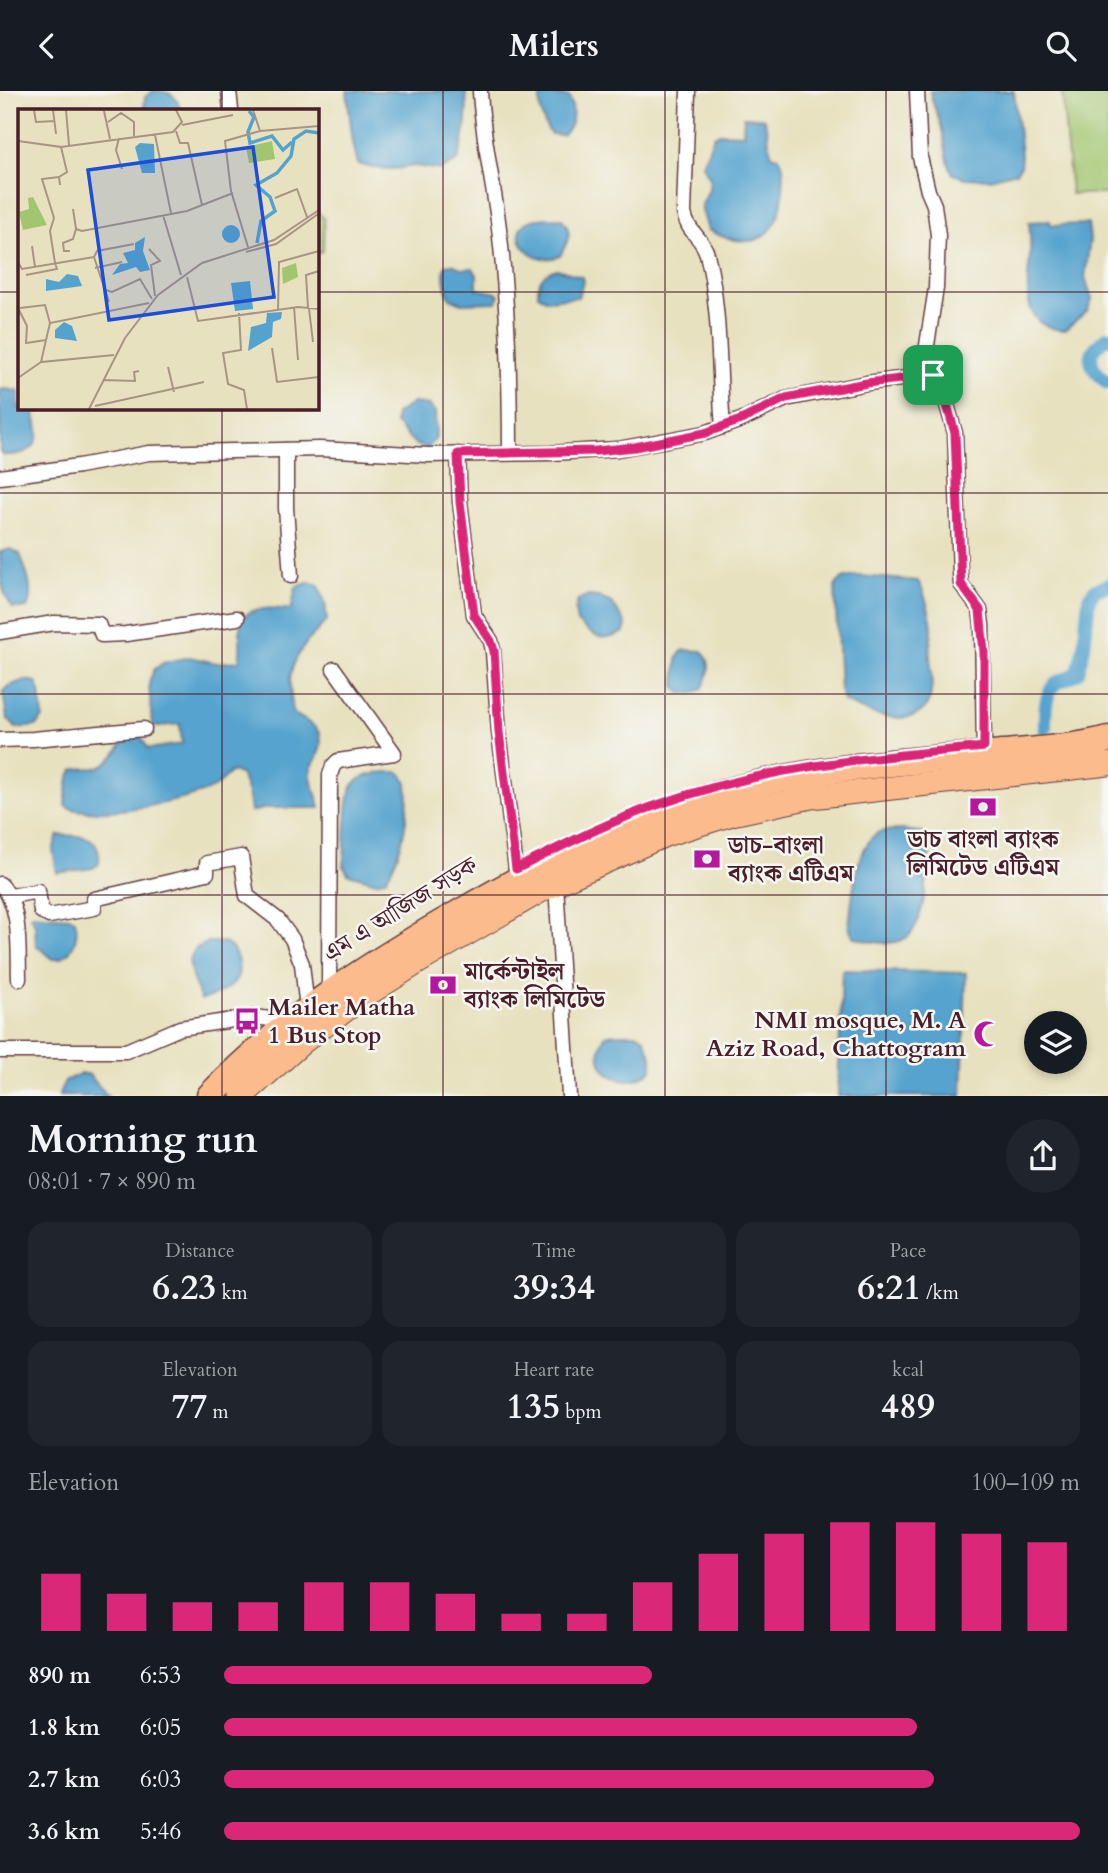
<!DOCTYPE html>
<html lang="en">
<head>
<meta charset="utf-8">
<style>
  body { margin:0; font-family:Cardo,"Noto Serif Bengali",serif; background:#20242c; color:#f1f3f6; height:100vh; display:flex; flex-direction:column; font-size:26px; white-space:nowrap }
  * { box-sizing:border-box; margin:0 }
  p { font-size:23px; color:#9ea1a6 }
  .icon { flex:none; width:38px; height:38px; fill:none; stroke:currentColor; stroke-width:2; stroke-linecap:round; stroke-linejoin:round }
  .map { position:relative; height:1005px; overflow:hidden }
  .sheet { display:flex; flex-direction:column; background:#171b24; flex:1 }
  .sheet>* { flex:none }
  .tools { position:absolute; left:1024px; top:920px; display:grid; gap:14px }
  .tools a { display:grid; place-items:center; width:63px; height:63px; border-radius:50%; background:#171b24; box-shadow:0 4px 10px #0003; font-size:35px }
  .pin { position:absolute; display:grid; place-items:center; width:60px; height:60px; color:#fff; margin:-30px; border-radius:14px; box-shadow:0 4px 10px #0006 }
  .round { display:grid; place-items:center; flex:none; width:74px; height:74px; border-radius:37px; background:#20242c }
  .overview { display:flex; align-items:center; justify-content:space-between; height:119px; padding:0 28px }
  h1 { font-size:38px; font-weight:800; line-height:52px }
  .metrics { display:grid; grid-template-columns:repeat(3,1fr); gap:10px; height:119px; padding:7px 28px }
  .metrics div { display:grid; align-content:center; border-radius:18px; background:#20242c; text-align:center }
  .metrics b { font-size:35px; font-weight:800 }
  .metrics small { font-size:19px; font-weight:400 }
  .metrics p { font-size:19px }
  .chart { height:196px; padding:14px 28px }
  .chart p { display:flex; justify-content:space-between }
  .chart svg { width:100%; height:126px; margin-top:7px; stroke:#db2777; stroke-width:6 }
  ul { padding:0 28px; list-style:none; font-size:23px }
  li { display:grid; grid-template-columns:112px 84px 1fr; align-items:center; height:52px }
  li i { height:18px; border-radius:9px; background:#db2777 }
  header { display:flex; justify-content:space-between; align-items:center; height:91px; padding:0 28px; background:#171b24; font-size:32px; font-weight:800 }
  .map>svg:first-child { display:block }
  .green { fill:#a2c670; stroke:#76724e; stroke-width:2 }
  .water { fill:#54a3ce; stroke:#4f617c; stroke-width:2 }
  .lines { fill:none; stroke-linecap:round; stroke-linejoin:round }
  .canal { stroke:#54a3ce; stroke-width:14 }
  .street-casing { stroke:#623c41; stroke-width:17 }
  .primary-casing { stroke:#623c41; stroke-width:25 }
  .highway-casing { stroke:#623c41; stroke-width:29 }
  .street { stroke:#fff; stroke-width:14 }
  .primary { stroke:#fbbb8c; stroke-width:23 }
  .highway { stroke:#fbbb8c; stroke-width:26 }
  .route-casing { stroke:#fff; stroke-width:14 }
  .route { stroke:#db2777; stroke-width:9 }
  .grid { fill:none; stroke:#4a1f2b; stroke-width:2; stroke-opacity:0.55 }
  .labels { text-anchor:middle; stroke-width:5; stroke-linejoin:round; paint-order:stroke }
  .poi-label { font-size:24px; font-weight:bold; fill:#4a1f2b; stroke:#f6f6f2; text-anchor:start }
  .street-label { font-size:24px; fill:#4a1f2b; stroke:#f6f6f2 }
  .inset-river { fill:none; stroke:#54a3ce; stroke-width:3.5 }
  .inset-road { fill:none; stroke:#a99384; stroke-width:2 }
  .view { fill:#1d4ed8; fill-opacity:0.15; stroke:#1d4ed8; stroke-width:3.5 }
  .inset-edge { fill:none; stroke:#4a1f2b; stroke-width:3.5 }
</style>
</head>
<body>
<header><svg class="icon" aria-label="back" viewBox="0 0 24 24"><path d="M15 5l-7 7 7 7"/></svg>Milers<svg class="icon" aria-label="search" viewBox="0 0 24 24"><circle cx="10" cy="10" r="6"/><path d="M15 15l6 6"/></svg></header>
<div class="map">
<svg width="1108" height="1005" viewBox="0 0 1108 1005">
  <rect width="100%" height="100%" fill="#f6f6f2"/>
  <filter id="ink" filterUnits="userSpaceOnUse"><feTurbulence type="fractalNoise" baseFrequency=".0143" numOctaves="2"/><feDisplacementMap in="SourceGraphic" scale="14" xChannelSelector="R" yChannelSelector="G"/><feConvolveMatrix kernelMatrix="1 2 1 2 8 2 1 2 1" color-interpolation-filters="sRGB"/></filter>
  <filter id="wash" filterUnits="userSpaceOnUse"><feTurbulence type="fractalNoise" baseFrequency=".00686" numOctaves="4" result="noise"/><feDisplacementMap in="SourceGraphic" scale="28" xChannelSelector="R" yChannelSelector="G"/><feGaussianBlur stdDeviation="1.57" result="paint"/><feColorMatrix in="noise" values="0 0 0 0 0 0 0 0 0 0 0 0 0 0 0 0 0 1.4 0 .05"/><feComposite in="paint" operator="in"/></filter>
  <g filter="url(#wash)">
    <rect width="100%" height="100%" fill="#e8e1bf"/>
    <!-- green -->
    <g class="green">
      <path d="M 1062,0 L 1108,0 L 1108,103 L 1071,103 Z"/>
      <path d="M 317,121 L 324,127 L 323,160 L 317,162 Z"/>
    </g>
    <!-- water -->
    <g class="water">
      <path d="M 153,0 C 169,0 177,3 180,19 L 144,19 L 145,6 Z"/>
      <path d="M 347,0 L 466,0 C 468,25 466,45 458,69 L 441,79 L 415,75 L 393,78 L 373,77 L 358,73 L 353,52 Z"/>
      <path d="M 930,0 L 1014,0 L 1021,64 L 1020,76 L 1016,81 L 990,88 L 965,87 L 953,83 C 945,69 946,54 942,39 C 939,25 932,14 930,0 Z"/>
      <path d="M 547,2 L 569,6 C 575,19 574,35 562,44 L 551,43 C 543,33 539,18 540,7 Z"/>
      <path d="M 744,26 L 763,27 C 770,41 767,52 772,64 L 779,66 C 785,76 784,87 783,98 C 781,149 752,162 708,139 L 701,116 L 709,98 L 710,87 L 702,74 L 714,45 L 720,42 L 743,43 Z"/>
      <path d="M 561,127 C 575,141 567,151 560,165 C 530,177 507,142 527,131 C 536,126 552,128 561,127 Z"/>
      <path d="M 1050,130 L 1051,134 L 1088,133 L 1090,148 L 1085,186 L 1092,208 L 1088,219 L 1065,239 C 1020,238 1027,197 1030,164 C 1031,153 1030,142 1029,131 Z"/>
      <path d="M 452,173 L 463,178 L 473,177 L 477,184 L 477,198 L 498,202 L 499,206 L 496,211 L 462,212 L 450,207 C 445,198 442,183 446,174 Z"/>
      <path d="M 557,178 L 582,186 L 583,191 L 578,206 L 548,209 L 538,204 C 537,190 544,181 557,178 Z"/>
      <path d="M 4,298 L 19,300 L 19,317 L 32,317 C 45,348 37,365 3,364 L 0,360 L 0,299 Z"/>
      <path d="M 413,312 L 429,314 L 435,321 L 436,347 L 428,357 L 416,354 L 395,332 L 396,323 Z"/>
      <path d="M 10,458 L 20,463 C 26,480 35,500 27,517 L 13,517 C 0,501 0,482 0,461 Z"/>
      <path d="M 859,485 L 918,490 C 924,499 931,525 932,536 C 932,544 930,551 930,558 C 930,575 935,597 928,612 C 914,640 863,622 844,610 L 840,599 L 835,496 C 840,486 849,486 859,485 Z"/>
      <path d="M 310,491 L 319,495 L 325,511 L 327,530 C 312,544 296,561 291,582 C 288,593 292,610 293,622 C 311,633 328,638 318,664 C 316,670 312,673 311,679 C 309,690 318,705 320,717 L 267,717 L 251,721 L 249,706 L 241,683 L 230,681 C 225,686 220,693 215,696 C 194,710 82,731 65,714 L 69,687 L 73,679 C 81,677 87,677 95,677 C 109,675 121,657 126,645 L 140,644 L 148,658 L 182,653 L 180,633 L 152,636 L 149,591 L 154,579 L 163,572 L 189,566 L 217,572 L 239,570 C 242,558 239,549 240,537 C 241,513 275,517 291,519 L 296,496 Z"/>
      <path d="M 586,505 L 598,506 L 612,512 L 626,534 L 624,541 C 602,553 594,546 577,531 L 575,520 L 578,509 Z"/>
      <path d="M 685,559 L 702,560 C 713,571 709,586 702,598 L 694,602 L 680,602 L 675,595 L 677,568 L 681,561 Z"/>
      <path d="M 25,589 L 36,591 L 40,600 L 43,627 L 36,635 L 16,637 L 7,627 L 3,601 L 8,595 Z"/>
      <path d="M 385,681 L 399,681 L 407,691 C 410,722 403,761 386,788 L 376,791 L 348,783 L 344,776 C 345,759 345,702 354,693 C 362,684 375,683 385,681 Z"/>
      <path d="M 903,739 L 923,742 L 930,753 C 928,775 926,833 906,847 C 892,856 867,851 853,845 L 849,836 C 852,810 854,760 876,743 C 882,738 895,740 903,739 Z"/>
      <path d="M 58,744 C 82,745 102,743 99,773 L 93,777 L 57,782 L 53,759 Z"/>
      <path d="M 33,823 L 70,826 L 75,829 C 80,844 72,869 53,868 L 36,854 L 35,833 L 30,825 Z"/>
      <path d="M 209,851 C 214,851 221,850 226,853 C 237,858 242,879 236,889 C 229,899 213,906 201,909 L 192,886 L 189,869 L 196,857 Z"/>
      <path d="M 842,879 L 966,882 L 962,1005 L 838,1005 Z"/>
      <path d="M 614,943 L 638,943 L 644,947 L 652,966 L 652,978 C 628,1004 584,980 605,945 Z"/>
      <path d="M 81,983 L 88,983 L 108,1005 L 59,1005 C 62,991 67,987 81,983 Z"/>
    </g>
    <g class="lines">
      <!-- canal -->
      <g class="canal">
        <path d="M 1108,246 C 1084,262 1087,275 1108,292"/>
        <path d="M 1045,637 C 1045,623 1044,602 1057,592 C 1063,588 1072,586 1078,581 L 1084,556 L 1089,507 L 1095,499 L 1108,494"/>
      </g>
    </g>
  </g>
  <g filter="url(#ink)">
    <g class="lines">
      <!-- street casing -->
      <g class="street-casing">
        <g id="street">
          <path d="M 229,0 L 231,19"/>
          <path d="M 480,0 C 482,41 491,81 497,122 C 508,201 510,282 510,362"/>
          <path d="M 688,0 L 684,122 C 688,143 702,145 707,163 C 721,219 718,279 723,336"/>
          <path d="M 917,0 L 920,66 L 928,100 L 934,114 L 938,144 L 936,197 L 927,254 L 928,268 L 947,314 L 955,342 L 960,482 L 961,493 L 980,519 L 982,534 L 984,656"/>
          <path d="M 286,359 L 286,417 L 291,485"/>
          <path d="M 458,363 L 460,411 L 474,524 L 491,550 L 493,560 L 499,641 L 516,778"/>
          <path d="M 0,386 L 79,375 L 149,362 L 320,358 L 428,364 L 551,362 L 618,358 L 705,342 L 741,329 L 786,308 L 867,292 L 933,284"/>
          <path d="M 0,541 L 54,532 L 98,533 L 102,544 L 126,543 L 237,527"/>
          <path d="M 0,649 L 33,648 L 144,638"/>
          <path d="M 0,793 C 22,814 18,859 19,888"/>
          <path d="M 556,793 L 569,1005"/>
          <path d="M 11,805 L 38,800 L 41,820 L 49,825 L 94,817 L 94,808 L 207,782 L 207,772 L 241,766 L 247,805 L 278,829 L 292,848 L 302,873 L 306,909"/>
          <path d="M 329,893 L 330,684 L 333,675 L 338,670 L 394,662 L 334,578"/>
          <path d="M 0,960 L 126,960 L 180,937 L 253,926 L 280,929"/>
        </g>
      </g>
      <!-- primary casing -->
      <g class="primary-casing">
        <path id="primary" d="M 242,1005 L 304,950 L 360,908 L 420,870 L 544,798 L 665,744 L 732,723 L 811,706 L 1108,673"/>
      </g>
      <!-- highway casing -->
      <g class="highway-casing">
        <path id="highway" d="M 210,1005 C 282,929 370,873 461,821 C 570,758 682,703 808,683 C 873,672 938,668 1003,662 C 1038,659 1074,657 1108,648"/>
      </g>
      <!-- street -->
      <use href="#street" class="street"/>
      <!-- primary -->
      <use href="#primary" class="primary"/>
      <!-- highway -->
      <use href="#highway" class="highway"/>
    </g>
  </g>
  <g class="lines" filter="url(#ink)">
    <!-- route casing -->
    <g class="route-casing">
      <path id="route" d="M 933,284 L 947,314 L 955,342 L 961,493 L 980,519 L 984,561 L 984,656 C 875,666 767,675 663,712 C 612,729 564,754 516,778 L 499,641 L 494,560 L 491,550 L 474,524 L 460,411 L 458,363 L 596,360 L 635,356 L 705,342 L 741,329 L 786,307 L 867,292 Z"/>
    </g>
    <!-- route -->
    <use href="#route" class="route"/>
  </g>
  <!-- grid -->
  <path class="grid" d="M 222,0 L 222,19M 443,0 L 443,1005M 665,0 L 665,1005M 886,0 L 886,1005M 0,201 L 19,201M 317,201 L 1108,201M 222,317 L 222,1005M 0,402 L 1108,402M 0,603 L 1108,603M 0,804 L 1108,804"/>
  <!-- icons -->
  <defs>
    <g id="bank-bare" transform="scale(2.1)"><path d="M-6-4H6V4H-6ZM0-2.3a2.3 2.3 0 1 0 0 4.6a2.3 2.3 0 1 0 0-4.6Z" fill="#b5179e" stroke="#f6f6f2" stroke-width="2.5" paint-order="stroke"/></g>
    <g id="bus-bare" transform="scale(2.1)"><path d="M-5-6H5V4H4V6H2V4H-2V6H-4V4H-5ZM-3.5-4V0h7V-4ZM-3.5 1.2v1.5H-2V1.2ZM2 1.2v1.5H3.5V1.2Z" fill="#b5179e" stroke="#f6f6f2" stroke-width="2.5" paint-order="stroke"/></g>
    <g id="mosque-bare" transform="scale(2.1)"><path d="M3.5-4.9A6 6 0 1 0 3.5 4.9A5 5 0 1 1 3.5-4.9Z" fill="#b5179e" stroke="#f6f6f2" stroke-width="2.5" paint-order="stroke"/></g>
  </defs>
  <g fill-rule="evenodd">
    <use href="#bank-bare" x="983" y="716"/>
    <use href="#bank-bare" x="707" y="768"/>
    <use href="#bank-bare" x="443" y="894"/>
    <use href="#bus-bare" x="247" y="930"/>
    <use href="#mosque-bare" x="987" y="943"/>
  </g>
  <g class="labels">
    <!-- poi labels -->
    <g class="poi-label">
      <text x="983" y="756" text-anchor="middle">ডাচ বাংলা ব্যাংক<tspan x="983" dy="28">লিমিটেড এটিএম</tspan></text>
      <text x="728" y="762">ডাচ-বাংলা<tspan x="728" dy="28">ব্যাংক এটিএম</tspan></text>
      <text x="464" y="888">মার্কেন্টাইল<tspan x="464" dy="28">ব্যাংক লিমিটেড</tspan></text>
      <text x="268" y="924">Mailer Matha<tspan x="268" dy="28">1 Bus Stop</tspan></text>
      <text x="966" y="937" text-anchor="end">NMI mosque, M. A<tspan x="966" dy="28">Aziz Road, Chattogram</tspan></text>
    </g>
    <!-- street labels -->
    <g class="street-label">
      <text transform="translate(400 818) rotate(-32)" y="8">এম এ আজিজ সড়ক</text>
    </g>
  </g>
  <!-- overview -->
  <g transform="translate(18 18)">
    <rect width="301" height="301" fill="#e8e1bf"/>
    <path d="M 254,32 L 257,50 L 231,54 L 228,38 ZM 15,88 L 29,116 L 5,121 L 1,103 L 11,100 L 10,89 ZM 278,154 L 280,168 L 265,175 L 264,159 Z" fill="#a2c670"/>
    <path d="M 122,34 L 136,35 L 137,64 L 124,64 L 117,38 ZM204 125a9 9 0 1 1 18 0a9 9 0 1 1-18 0ZM 127,128 L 125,142 L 132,161 L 122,163 L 118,158 L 94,166 L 102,155 L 110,154 L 105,144 L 117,141 L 117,134 ZM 49,165 L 60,167 L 64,177 L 28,182 L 28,170 L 41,173 ZM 232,172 L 235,200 L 217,202 L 213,174 ZM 264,203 L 263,210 L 255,213 L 254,228 L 230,242 L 233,218 L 248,214 L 249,204 ZM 46,213 L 54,217 L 59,232 L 37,229 L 37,221 Z" fill="#54a3ce"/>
    <path class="inset-river" d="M 231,2 L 236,8 L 230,23 L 232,34 L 254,27 L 265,41 L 274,33M 239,134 L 243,112 L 257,102 L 252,88 L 238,76 L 259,64 L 273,47 L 276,30 L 288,22 L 301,24"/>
    <path class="inset-road" d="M 16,1 L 18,13 L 37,12M 35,1 L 38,25M 48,1 L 51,36M 235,1 L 242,22M 86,2 L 92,30M 90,13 L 103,4 L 116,13 L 116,27M 164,16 L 215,6M 158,22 L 162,34 L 170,34 L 184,96M 137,26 L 153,104M 101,29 L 98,41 L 104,60M 0,32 L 43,38 L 49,63 L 41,68 L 42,76M 43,38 L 155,23 L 164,13 L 158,1M 301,65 L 301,91M 257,89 L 279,80 L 289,108M 55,100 L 58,120 L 64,122 L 169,102 L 215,84M 145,106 L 163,166M 14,137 L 17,158M 230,138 L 213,82 L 207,32 L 242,22 L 301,17M 131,140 L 142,152 L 133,156 L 137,187M 52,142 L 46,142 L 45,134 L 55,130 L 58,120M 228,143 L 258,135 L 300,105M 0,153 L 4,160 L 76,148M 37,154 L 32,122 L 36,109 L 24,70 L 41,68M 77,159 L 104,153M 8,166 L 39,160 L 37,154M 169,168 L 180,212 L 280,198 L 301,200M 88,181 L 94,183 L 122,170 L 134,190M 91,193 L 76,148 L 79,142 L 116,135M 276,198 L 280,251M 0,199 L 9,217 L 8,234 L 28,231 L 23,253 L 96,246M 2,199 L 27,196 L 32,214M 290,199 L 288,166 L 301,162M 291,200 L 295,233M 260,201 L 261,153 L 301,142M 221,204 L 223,241 L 205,244 L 210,275 L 226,281 L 229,300M 28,231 L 32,214 L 131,194M 254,239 L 259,273 L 301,268M 150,258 L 156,283M 0,269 L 23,253M 85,271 L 117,272 L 116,263 L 121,262M 77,297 L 186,273M 71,300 L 107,229 L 140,186 L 184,154 L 256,131 L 301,101"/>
    <path class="view" d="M 235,38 L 256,188 L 91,211 L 70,61 Z"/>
    <rect width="301" height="301" class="inset-edge"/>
  </g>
</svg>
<div class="tools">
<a><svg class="icon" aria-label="layers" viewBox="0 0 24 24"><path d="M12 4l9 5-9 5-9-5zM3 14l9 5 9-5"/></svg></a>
</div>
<div class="pin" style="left:933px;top:284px;background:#1e9e55"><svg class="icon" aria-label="arrive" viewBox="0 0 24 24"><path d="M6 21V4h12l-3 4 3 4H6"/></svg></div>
</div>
<section class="sheet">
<div class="overview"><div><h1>Morning run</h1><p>08:01 · 7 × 890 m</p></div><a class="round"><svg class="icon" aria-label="share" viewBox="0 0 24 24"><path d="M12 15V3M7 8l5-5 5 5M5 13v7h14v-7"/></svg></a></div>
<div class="metrics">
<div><p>Distance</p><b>6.23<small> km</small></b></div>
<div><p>Time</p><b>39:34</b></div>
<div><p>Pace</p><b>6:21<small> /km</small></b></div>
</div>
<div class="metrics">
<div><p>Elevation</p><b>77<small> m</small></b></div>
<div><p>Heart rate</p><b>135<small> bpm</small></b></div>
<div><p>kcal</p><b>489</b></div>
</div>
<div class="chart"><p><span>Elevation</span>100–109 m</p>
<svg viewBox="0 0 160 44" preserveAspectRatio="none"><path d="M5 44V24M15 44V31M25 44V34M35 44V34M45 44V27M55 44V27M65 44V31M75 44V38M85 44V38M95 44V27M105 44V17M115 44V10M125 44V6M135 44V6M145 44V10M155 44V13"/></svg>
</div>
<ul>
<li><b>890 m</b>6:53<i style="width:50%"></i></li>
<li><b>1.8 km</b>6:05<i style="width:81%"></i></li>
<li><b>2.7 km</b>6:03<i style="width:83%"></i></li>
<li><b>3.6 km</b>5:46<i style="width:100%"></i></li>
</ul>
</section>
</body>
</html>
